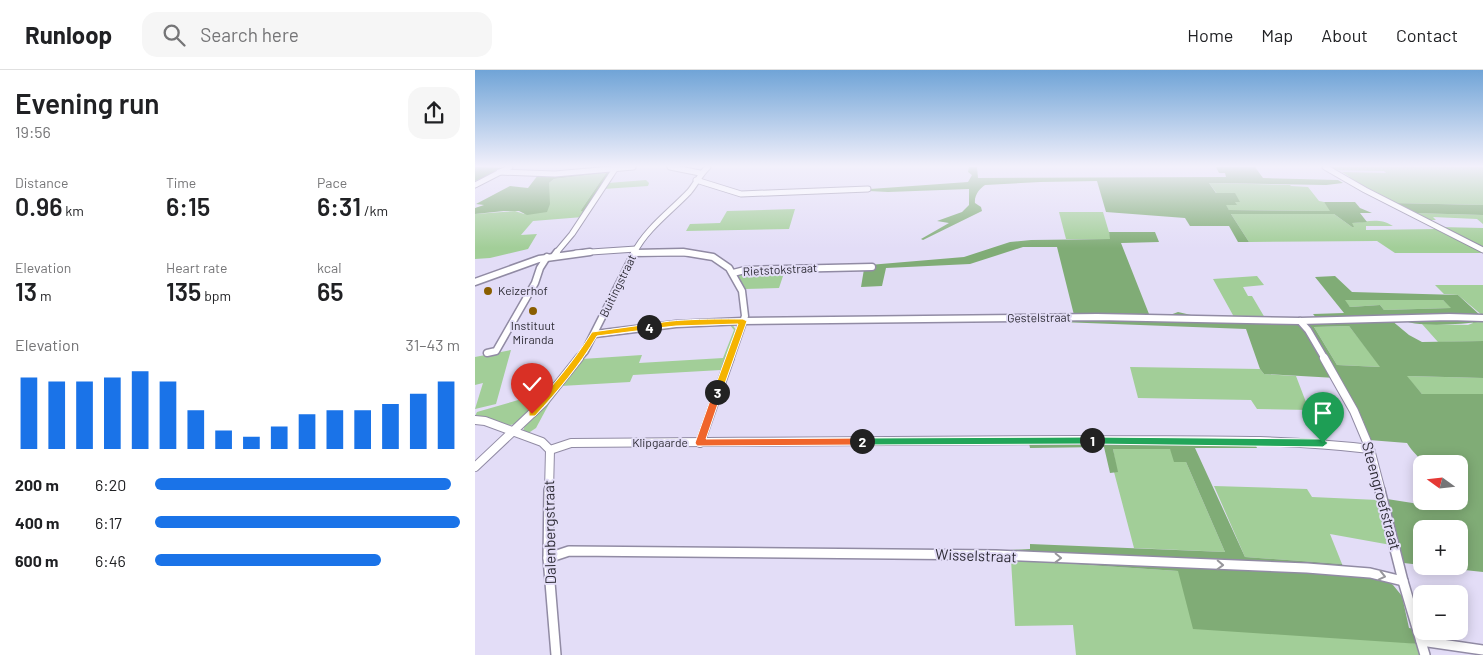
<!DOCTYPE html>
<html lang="en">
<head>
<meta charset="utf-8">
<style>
  body { margin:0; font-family:Barlow,sans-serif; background:#f6f6f6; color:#202124; height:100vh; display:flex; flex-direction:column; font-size:19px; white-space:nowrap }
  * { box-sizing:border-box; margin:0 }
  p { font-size:16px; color:#757577 }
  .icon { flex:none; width:28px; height:28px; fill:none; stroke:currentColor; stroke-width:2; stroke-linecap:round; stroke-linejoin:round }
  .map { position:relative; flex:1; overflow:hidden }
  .sheet { display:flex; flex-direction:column; background:#fff; width:475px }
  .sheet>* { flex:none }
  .needle { width:32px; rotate:285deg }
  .tools { position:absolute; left:938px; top:385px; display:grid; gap:10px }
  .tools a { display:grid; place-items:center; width:55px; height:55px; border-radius:10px; background:#fff; box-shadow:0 2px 12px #0003; font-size:25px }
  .pin { position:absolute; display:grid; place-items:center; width:42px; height:42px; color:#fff; margin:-51px -21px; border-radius:50% 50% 50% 0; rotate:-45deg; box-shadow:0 0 5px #0007 }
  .pin .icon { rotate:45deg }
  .km { position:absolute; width:25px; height:25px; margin:-12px; border-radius:50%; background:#222; color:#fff; font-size:14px; line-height:25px; text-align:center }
  .round { display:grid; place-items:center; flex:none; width:52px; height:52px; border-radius:15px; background:#f6f6f6 }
  .headline { display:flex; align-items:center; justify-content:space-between; height:85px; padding:0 15px }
  h1 { font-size:28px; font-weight:600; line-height:38px }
  .stats { display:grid; grid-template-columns:repeat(3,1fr); gap:8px; height:85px; padding:5px 15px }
  .stats div { display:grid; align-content:center }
  .stats b { font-size:25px; font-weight:600 }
  .stats small { font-size:14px; font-weight:400 }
  .stats p { font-size:14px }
  .chart { height:140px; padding:10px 15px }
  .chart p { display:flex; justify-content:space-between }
  .chart svg { width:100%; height:90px; margin-top:5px; stroke:#1a73e8; stroke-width:6 }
  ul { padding:0 15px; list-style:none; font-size:16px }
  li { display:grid; grid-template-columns:80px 60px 1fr; align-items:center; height:38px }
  li i { height:12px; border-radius:6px; background:#1a73e8 }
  header { display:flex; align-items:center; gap:30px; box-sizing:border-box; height:70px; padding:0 25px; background:#fff; border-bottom:1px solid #e0e0e0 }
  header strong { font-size:24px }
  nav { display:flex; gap:28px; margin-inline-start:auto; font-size:18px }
  .search { width:350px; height:45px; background:#f6f6f6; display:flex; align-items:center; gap:12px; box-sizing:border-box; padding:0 18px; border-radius:15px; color:#757577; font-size:19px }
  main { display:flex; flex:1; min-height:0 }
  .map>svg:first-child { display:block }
  .green { fill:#a2ce98 }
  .forest { fill:#80ac76; fill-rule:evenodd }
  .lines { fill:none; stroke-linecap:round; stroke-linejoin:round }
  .street-far3-casing { stroke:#918ba4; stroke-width:7 }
  .street-far2-casing { stroke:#918ba4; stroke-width:9 }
  .street-far1-casing { stroke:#918ba4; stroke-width:10 }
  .street-casing { stroke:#918ba4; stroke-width:12 }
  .street-far3 { stroke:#fff; stroke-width:5 }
  .street-far2 { stroke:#fff; stroke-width:6 }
  .street-far1 { stroke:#fff; stroke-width:8 }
  .street { stroke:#fff; stroke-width:9 }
  .oneway { stroke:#97969b }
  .split-1 { fill:#22a559; stroke:#fff }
  .split-2 { fill:#22a559; stroke:#fff }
  .split-3 { fill:#f0652b; stroke:#fff }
  .split-4 { fill:#f5b400; stroke:#fff }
  .split-5 { fill:#f5b400; stroke:#fff }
  .poi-dot { fill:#8a5e00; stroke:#e3ddf7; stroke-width:2 }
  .labels { text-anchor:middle; stroke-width:4; stroke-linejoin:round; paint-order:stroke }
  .street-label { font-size:12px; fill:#2f2d37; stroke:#e3ddf7 }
  .poi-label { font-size:12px; fill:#2f2d37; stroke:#e3ddf7; text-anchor:start }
  .near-street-label { font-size:15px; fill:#2f2d37; stroke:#e3ddf7 }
</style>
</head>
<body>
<header>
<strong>Runloop</strong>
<div class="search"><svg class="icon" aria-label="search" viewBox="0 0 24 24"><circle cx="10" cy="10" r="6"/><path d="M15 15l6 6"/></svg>Search here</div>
<nav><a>Home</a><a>Map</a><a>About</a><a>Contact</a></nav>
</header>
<main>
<section class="sheet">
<div class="headline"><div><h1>Evening run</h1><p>19:56</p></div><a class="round"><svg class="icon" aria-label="share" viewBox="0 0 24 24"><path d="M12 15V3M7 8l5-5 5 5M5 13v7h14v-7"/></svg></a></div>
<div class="stats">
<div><p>Distance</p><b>0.96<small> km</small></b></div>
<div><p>Time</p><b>6:15</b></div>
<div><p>Pace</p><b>6:31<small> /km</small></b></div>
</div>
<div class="stats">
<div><p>Elevation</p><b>13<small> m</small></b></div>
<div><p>Heart rate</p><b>135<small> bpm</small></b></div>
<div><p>kcal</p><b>65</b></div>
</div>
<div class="chart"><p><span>Elevation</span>31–43 m</p>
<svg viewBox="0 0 160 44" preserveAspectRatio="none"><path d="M5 44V9M15 44V11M25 44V11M35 44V9M45 44V6M55 44V11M65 44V25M75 44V35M85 44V38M95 44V33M105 44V27M115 44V25M125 44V25M135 44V22M145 44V17M155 44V11"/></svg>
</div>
<ul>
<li><b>200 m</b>6:20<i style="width:97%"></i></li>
<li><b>400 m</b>6:17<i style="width:100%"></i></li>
<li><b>600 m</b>6:46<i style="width:74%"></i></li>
</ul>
</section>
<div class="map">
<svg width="1008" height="585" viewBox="0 0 1008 585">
  <rect width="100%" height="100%" fill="#e3ddf7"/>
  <!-- green -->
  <g class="green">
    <path d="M 853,97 L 1008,97 L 1008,135 L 918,133 L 871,108 L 875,107 L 867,102 L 911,103 L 909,101 L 858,100 Z"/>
    <path d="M 131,103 L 106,140 L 110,142 L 108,147 L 58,151 L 46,165 L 62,164 L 53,179 L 15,188 L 0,189 L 0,144 L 40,141 L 49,144 L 74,117 L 74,113 L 79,109 Z"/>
    <path d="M 171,110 L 174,113 L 173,116 L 128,119 L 133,113 Z"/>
    <path d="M 734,113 L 815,115 L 816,116 L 833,117 L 844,131 L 849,132 L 856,141 L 754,140 Z"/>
    <path d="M 320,139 L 314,159 L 211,161 L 215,154 L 245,153 L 252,141 Z"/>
    <path d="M 584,142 L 628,142 L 636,169 L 591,169 Z"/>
    <path d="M 937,143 L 1008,145 L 1008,154 L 1002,149 L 958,147 L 961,150 L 951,150 Z"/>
    <path d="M 756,144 L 859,144 L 877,157 L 877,153 C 892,152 904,147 918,156 L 891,156 L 891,160 L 962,159 L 1008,183 L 920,183 L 902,171 L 774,172 Z"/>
    <path d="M 965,157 L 1008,158 L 1008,178 Z"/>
    <path d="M 310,200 L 304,218 L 270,219 L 263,206 L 264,204 L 271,201 Z"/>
    <path d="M 782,206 L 789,215 L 768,217 L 773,226 L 777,226 L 790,248 L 759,247 L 738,209 Z"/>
    <path d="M 960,215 L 1008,215 L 1008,246 L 983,225 L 969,224 Z"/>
    <path d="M 869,230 L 968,230 L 977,238 L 909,240 L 905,235 L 875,237 Z"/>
    <path d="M 998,249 L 1008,250 L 1008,271 L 963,272 L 947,254 L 993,255 L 998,253 Z"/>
    <path d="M 257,254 L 261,260 L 246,300 L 158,305 L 155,312 L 86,316 L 107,289 L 167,285 L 164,293 L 248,288 L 259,260 L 255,255 Z"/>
    <path d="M 874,256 L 906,297 L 862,295 L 839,257 Z"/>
    <path d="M 36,280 L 21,334 L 0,339 L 8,313 L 0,315 L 0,287 Z"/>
    <path d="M 655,297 L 785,299 L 789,304 L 821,306 L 834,340 L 782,339 L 776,330 L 663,328 Z"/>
    <path d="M 931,306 L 1008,308 L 1008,324 L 947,324 Z"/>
    <path d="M 80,311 L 81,312 C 72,323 50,354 35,355 C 24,356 10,349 0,346 L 2,342 L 50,328 Z"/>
    <path d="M 72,332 L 75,332 L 61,358 L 52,364 L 48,361 L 50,355 Z"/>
    <path d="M 638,379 L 695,379 L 711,392 L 750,482 L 659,478 L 639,402 L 642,402 Z"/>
    <path d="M 739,416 L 832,419 L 837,427 L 903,430 L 916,475 L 855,464 L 867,494 L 770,487 Z"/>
    <path d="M 536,490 L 703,501 L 927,572 L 945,574 L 948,585 L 601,585 L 598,555 L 540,556 Z"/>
  </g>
  <!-- forest -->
  <g class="forest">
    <path d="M 0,97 L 30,98 L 0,111 Z"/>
    <path d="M 494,97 L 502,97 L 503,108 L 751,107 L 750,103 L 744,103 L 741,97 L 780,97 L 788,108 L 863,110 L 868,113 L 851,115 L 734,113 L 741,123 L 760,123 L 765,132 L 760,132 L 762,135 L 751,135 L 754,140 L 855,141 L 849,132 L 880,132 L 885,138 L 897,143 L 885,143 L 892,152 L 877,153 L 879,157 L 877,157 L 859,144 L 756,144 L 774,172 L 763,172 L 754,156 L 715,156 L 710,148 L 631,142 L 622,111 L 565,112 L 510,115 C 504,119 499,126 500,133 L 506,137 L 507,141 L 448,170 L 446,169 L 474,153 L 462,151 L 487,142 L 494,135 L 494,119 L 413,122 L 394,121 L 395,119 L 493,112 L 497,105 L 493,102 Z"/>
    <path d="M 137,101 L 110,142 L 106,141 L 106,140 L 131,103 L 79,109 L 74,113 L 75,134 L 72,142 L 52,145 L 44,141 L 29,141 L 0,144 L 0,138 L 9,135 L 1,134 L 35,116 L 53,118 L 63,105 Z"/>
    <path d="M 918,133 L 1008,135 L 1008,145 L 937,143 Z"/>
    <path d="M 634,162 L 680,162 L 684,172 L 646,173 L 674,244 L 695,245 L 703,242 L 716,245 L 718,249 L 916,250 L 934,265 L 947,272 L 1008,271 L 1008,308 L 932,306 L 947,324 L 1008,324 L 1008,502 L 952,496 L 984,496 L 984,459 L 946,459 L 946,495 L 929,493 L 912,429 L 963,437 L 962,431 L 984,431 L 984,394 L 948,394 C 944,386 938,383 932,373 L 894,370 L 888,350 L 884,349 L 861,308 L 789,304 L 785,299 L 771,259 L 559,251 L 559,249 L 599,245 L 582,177 L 548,177 L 495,194 L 411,198 L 407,216 L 386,217 L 389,199 L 394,195 L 489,187 L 535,172 L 556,170 L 635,169 ZM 874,256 L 905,297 L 862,295 L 839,257 Z"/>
    <path d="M 860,206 L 877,222 L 983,225 L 1006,246 L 842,249 L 838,244 L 869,243 L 840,207 ZM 870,230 L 968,230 L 976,238 L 909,240 L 905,235 L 875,237 Z"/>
    <path d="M 927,249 L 998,249 L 1003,252 C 990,254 936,258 927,249 Z"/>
    <path d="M 778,369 L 782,378 L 720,378 L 770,487 L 867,494 L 870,503 L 913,511 L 918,515 L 927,526 L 934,558 L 940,559 L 945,574 L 718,559 L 703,501 L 536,490 L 535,480 L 555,479 L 555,474 L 750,482 L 711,392 L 699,392 L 695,379 L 638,379 L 643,402 L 635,403 L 629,377 L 555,378 L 554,373 Z"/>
  </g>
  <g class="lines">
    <!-- street-far3 casing -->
    <g class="street-far3-casing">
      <g id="street-far3">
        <path d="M 195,97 L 225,103"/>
        <path d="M 850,97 L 890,120 L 1008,180"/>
        <path d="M 24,102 L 80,104 L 158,97"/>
        <path d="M 221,110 L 266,124 L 393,119"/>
        <path d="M 0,115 L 35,97"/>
        <path d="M 81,183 L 97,164 L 140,99"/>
        <path d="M 101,183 L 161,179"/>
        <path d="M 159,183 C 171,159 196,141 214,122 C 221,114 225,104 233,97"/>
        <path d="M 167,183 L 213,183"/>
      </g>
    </g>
    <!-- street-far2 casing -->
    <g class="street-far2-casing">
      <g id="street-far2">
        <path d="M 159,183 L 208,182 L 238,187 L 254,198 L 267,221 L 270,246 L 255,289"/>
        <path d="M 79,186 L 82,182"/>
        <path d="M 258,203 L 270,200 L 397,197"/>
        <path d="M 0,212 L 64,189 L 115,182"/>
        <path d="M 825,251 L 833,260 L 850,289"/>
        <path d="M 120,264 L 201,254 L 268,251 L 622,247 L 825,251 L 974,247 L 1008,248"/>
        <path d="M 12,283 L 21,281 L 60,213 L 65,198 L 72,187"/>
        <path d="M 103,289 L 110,281 L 160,182"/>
      </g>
    </g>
    <!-- street-far1 casing -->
    <g class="street-far1-casing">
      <g id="street-far1">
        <path d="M 849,288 L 879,341 L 895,379 L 906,421"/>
        <path d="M 0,350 L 10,351 L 67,372 L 75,380 L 74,421"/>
        <path d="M 225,373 L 255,288"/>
        <path d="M 75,380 L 96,373 C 266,372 436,370 606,370 C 702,371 799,367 895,379"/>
        <path d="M 0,397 L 69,332 L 104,288"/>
      </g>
    </g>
    <!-- street casing -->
    <g class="street-casing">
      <g id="street">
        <path d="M 74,420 L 73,488 L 81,585"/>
        <path d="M 905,420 L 928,511 L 950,585"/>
        <path d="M 73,488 L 94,481 L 521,485 L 832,498 L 895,503 L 928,511"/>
        <path d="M 946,571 L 1008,580"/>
      </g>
    </g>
    <!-- street-far3 -->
    <use href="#street-far3" class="street-far3"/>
    <!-- street-far2 -->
    <use href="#street-far2" class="street-far2"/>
    <!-- street-far1 -->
    <use href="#street-far1" class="street-far1"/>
    <!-- street -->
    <use href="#street" class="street"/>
  </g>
  <!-- one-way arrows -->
  <defs><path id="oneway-chevron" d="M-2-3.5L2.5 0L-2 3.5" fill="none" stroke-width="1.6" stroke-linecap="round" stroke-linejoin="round" transform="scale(1.25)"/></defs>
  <g class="oneway">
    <use href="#oneway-chevron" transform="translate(583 488) rotate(1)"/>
    <use href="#oneway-chevron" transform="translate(745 495) rotate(2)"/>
    <use href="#oneway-chevron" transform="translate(907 506) rotate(13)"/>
  </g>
  <!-- sky -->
  <linearGradient id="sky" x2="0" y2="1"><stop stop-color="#70a4d7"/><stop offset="0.54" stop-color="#f2f0fb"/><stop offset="1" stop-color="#f2f0fb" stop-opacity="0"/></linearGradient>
  <rect width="1008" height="178" fill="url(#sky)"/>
  <!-- split-1 -->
  <path class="split-1" d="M 617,367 L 848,369 L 853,373 L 848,377 L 617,374 L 612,370 Z"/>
  <!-- split-2 -->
  <path class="split-2" d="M 617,367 L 622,370 L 617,374 L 387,375 L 383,371 L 387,368 Z"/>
  <!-- split-3 -->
  <path class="split-3" d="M 242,319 L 247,322 L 231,369 L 387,368 L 392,371 L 387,375 L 222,376 L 220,373 L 238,322 Z"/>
  <!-- split-4 -->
  <path class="split-4" d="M 268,249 L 272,251 L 247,322 L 242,325 L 238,322 L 263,254 L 201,256 L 174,259 L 171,257 C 182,248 250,249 268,249 Z"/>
  <!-- split-5 -->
  <path class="split-5" d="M 174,254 L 178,257 L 177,259 L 122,266 C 105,295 83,321 60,346 L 54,346 L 54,341 C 77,317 99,291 117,262 Z"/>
  <!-- markers -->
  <g class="poi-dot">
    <circle cx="13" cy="221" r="5"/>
    <circle cx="58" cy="241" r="5"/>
  </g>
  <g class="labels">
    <!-- street labels -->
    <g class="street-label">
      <text transform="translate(305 200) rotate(-3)" y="4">Rietstokstraat</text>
      <text transform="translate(143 216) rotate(-64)" y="4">Buitingstraat</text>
      <text transform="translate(564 248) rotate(-1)" y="4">Gestelstraat</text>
      <text x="185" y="377">Klipgaarde</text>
    </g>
    <!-- poi labels -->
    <g class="poi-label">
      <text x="23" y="225">Keizerhof</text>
      <text x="58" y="260" text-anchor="middle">Instituut<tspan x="58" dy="14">Miranda</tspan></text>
    </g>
    <!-- near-street labels -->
    <g class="near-street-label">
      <text transform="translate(906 426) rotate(75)" y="5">Steengroefstraat</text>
      <text transform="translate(75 462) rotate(-91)" y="5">Dalenbergstraat</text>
      <text transform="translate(501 486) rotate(2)" y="5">Wisselstraat</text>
    </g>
  </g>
</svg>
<div class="tools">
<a><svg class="needle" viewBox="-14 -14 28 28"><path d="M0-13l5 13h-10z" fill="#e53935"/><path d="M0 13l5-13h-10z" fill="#757577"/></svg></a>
<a>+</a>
<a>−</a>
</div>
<div class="pin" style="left:848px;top:373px;background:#1e9e55"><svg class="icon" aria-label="arrive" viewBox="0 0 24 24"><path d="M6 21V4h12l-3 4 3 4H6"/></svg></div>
<div class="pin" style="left:57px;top:344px;background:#d93025"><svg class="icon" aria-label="check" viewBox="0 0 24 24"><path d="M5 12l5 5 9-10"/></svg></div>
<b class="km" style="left:617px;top:370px">1</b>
<b class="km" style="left:387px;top:371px">2</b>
<b class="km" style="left:242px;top:322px">3</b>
<b class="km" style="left:174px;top:257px">4</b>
</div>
</main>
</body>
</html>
